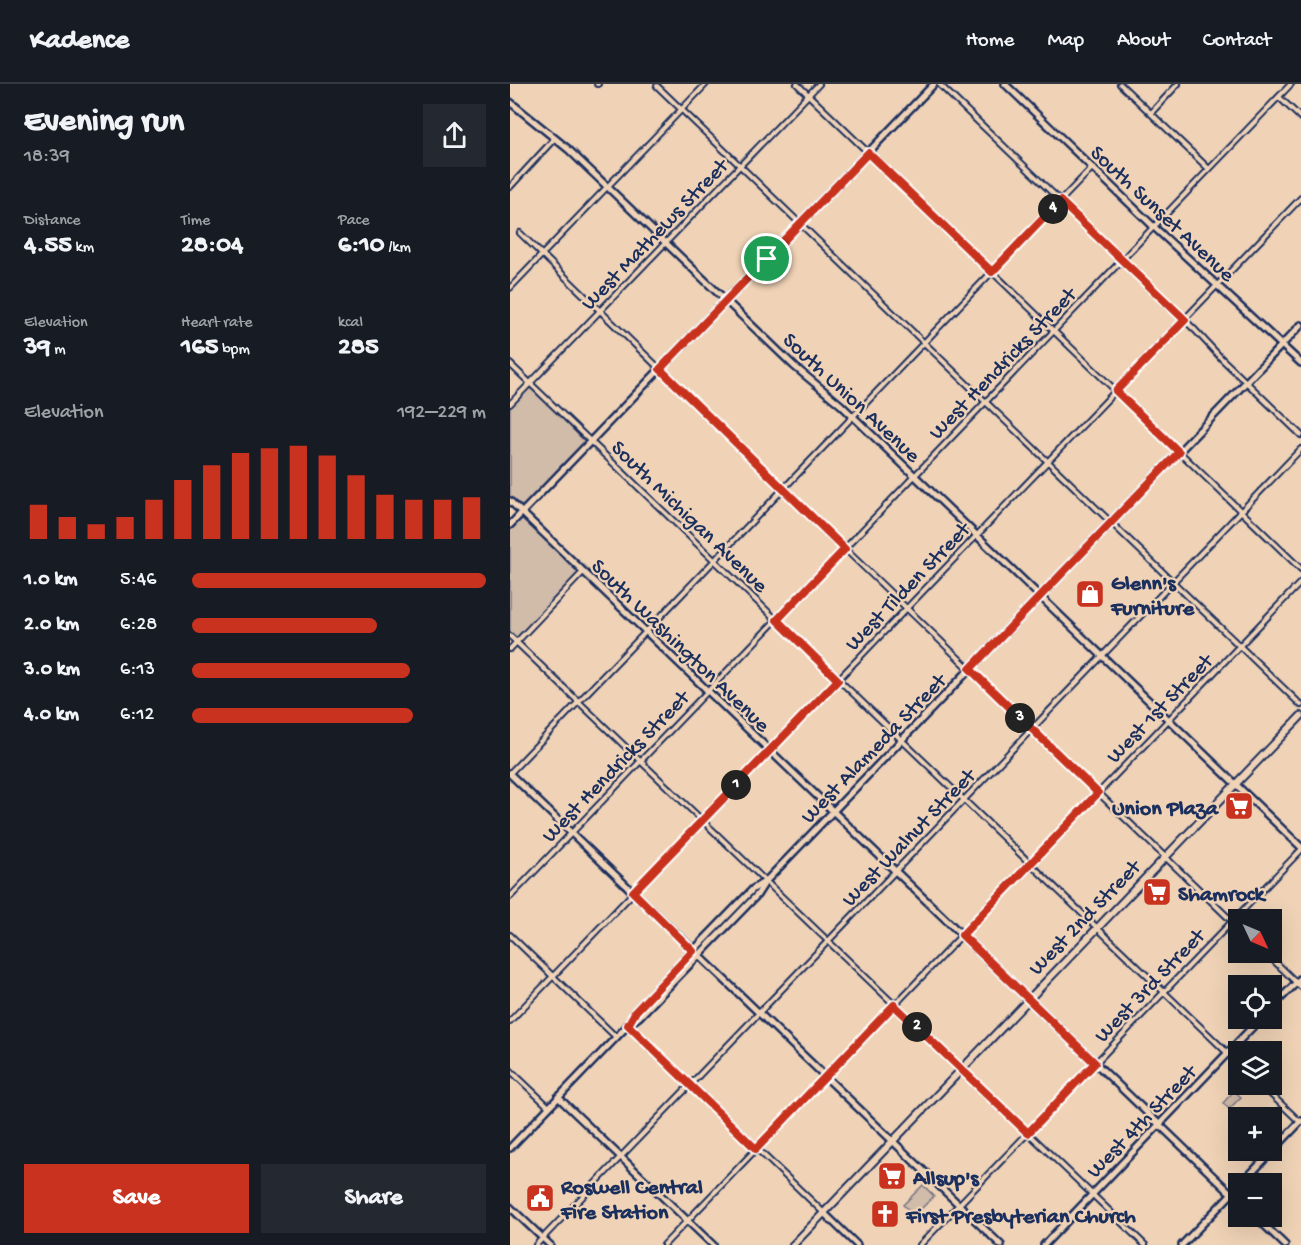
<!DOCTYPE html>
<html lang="en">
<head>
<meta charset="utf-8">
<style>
  body { margin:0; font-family:"Gochi Hand",sans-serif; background:#242831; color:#f1f3f6; height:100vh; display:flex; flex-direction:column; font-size:22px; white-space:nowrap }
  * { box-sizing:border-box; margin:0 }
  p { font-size:20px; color:#9ea1a6 }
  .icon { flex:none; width:33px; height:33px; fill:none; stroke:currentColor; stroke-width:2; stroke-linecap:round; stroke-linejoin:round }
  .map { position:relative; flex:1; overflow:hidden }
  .side { display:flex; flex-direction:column; background:#171b24; width:510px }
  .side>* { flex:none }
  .needle { width:39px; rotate:134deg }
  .tools { position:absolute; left:718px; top:825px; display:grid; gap:12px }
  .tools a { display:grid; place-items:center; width:54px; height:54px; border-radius:0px; background:#171b24; box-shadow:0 6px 24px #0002; font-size:30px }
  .pin { position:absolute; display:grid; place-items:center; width:51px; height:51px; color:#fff; margin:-26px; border:3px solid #fff; border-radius:50%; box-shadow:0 2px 6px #0007 }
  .km { position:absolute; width:30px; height:30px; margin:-15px; border-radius:50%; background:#222; color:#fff; font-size:16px; line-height:30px; text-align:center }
  .round { display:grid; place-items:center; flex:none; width:63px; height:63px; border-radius:0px; background:#242831 }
  .head { display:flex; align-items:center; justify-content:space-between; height:102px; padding:0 24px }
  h1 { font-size:33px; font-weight:700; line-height:45px }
  .stats { display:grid; grid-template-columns:repeat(3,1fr); gap:9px; height:102px; padding:6px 24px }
  .stats div { display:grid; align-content:center }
  .stats b { font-size:26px; font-weight:700 }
  .stats small { font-size:16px; font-weight:400 }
  .stats p { font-size:16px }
  .chart { height:168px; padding:12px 24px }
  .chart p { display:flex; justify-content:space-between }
  .chart svg { width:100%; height:108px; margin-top:6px; stroke:#c8321e; stroke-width:6 }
  .action { display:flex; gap:12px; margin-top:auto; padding:12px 24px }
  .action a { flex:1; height:69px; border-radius:0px; background:#c8321e; color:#fff; font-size:24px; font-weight:700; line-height:69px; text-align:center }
  .action a+a { background:#242831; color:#f1f3f6 }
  ul { padding:0 24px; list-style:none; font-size:20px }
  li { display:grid; grid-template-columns:96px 72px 1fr; align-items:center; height:45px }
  li i { height:15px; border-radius:8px; background:#c8321e }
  header { display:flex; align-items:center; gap:36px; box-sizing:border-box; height:84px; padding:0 30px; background:#171b24; border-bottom:2px solid #363941 }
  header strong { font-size:28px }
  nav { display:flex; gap:33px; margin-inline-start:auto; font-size:21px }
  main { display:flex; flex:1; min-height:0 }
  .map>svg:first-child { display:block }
  .green { fill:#d1bba9; stroke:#767584; stroke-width:1.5 }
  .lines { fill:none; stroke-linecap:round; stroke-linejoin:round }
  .street-casing { stroke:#1b2f5e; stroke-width:8 }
  .secondary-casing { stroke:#1b2f5e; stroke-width:10 }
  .primary-casing { stroke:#1b2f5e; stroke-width:10 }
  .street { stroke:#f0d3b6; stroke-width:4 }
  .secondary { stroke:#f0d3b6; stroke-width:5 }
  .primary { stroke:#f0d3b6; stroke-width:6 }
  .route-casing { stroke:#fff; stroke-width:12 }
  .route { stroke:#c8321e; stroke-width:8 }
  .labels { text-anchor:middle; stroke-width:4.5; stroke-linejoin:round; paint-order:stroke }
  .street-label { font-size:22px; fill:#1b2f5e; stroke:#f0d3b6 }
  .poi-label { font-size:22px; font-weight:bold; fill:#1b2f5e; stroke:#f0d3b6; text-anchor:start }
</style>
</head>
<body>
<header>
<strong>Kadence</strong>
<nav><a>Home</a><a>Map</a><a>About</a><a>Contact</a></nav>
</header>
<main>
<section class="side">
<div class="head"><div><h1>Evening run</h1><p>18:39</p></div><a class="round"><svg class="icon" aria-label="share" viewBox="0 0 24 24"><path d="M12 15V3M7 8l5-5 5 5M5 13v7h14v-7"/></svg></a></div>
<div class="stats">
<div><p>Distance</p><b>4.55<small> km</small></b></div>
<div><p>Time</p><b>28:04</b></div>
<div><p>Pace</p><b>6:10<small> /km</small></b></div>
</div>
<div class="stats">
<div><p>Elevation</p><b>39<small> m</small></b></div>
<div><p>Heart rate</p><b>165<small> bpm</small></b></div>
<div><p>kcal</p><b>285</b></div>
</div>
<div class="chart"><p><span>Elevation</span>192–229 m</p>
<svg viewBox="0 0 160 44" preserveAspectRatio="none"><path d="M5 44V30M15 44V35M25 44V38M35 44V35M45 44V28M55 44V20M65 44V14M75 44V9M85 44V7M95 44V6M105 44V10M115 44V18M125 44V26M135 44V28M145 44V28M155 44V27"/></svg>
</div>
<ul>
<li><b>1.0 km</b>5:46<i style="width:100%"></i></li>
<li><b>2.0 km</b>6:28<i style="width:63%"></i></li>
<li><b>3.0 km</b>6:13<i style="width:74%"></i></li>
<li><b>4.0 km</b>6:12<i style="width:75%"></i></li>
</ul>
<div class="action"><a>Save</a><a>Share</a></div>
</section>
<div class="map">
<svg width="791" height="1161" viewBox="0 0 791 1161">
  <rect width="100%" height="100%" fill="#f0d3b6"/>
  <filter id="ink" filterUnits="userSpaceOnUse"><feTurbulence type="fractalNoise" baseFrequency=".0167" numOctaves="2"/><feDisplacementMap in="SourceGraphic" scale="12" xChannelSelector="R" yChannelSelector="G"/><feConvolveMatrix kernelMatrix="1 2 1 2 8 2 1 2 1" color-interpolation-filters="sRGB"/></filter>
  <g filter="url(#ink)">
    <!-- green -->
    <g class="green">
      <path d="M 21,301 L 74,357 L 79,356 L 12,426 L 0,414 L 0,323 Z"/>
      <path d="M 12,429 L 73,488 L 6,558 L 0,552 L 0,441 Z"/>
      <path d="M 724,1007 L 731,1013 L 719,1025 L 713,1019 Z"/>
      <path d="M 721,1027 L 729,1027 L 737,1033 L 729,1034 L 728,1054 L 722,1045 Z"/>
      <path d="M 413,1101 L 424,1112 L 408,1128 L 402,1129 L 393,1121 Z"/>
    </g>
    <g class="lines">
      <!-- street casing -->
      <g class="street-casing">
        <g id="street">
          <path d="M 87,0 L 88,0"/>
          <path d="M 287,0 L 791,485"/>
          <path d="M 429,0 L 685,246 L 712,275 L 791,351"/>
          <path d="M 610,0 L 699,85"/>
          <path d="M 147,2 L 791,621"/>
          <path d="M 769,13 L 791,34"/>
          <path d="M 641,29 L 668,0"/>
          <path d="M 0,103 L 45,54"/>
          <path d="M 10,149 L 335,465 L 729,844"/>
          <path d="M 0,204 L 196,0"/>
          <path d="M 0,280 L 729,980"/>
          <path d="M 0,320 L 309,0"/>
          <path d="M 0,552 L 635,1161"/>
          <path d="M 0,565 L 73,488"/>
          <path d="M 0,689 L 582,84"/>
          <path d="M 0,813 L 781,0"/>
          <path d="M 0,851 L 106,953"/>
          <path d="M 755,868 L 791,903"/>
          <path d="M 0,937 L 791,114"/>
          <path d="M 118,941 L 314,1129"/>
          <path d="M 0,986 L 39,1023"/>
          <path d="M 750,1000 L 790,1038"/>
          <path d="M 26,1161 L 791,365"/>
          <path d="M 154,1161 L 791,498"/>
          <path d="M 410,1161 L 791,766"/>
        </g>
      </g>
      <!-- secondary casing -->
      <g class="secondary-casing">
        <g id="secondary">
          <path d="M 495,0 L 644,143 L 791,279"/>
          <path d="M 0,18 L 58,65 L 284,282 L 331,321 L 791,763"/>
          <path d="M 0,417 L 729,1117"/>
          <path d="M 0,441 L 424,0"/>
          <path d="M 0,690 L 491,1161"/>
          <path d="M 762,923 L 791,894"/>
          <path d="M 118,941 L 126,927 L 183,867 L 243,805 L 256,797"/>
          <path d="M 48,1013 L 203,1161"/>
          <path d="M 0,1064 L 118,941 L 129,933 L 247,811 L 256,797 L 791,241"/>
          <path d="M 731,1100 L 791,1037"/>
          <path d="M 0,1123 L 40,1161"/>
          <path d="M 314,1129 L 347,1161"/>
          <path d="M 745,1132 L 775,1161"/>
          <path d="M 534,1161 L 751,934"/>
          <path d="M 672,1161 L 729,1102"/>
        </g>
      </g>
      <!-- primary casing -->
      <g class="primary-casing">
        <path id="primary" d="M 283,1161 L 791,632"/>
      </g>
      <!-- street -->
      <use href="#street" class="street"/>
      <!-- secondary -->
      <use href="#secondary" class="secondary"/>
      <!-- primary -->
      <use href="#primary" class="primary"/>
    </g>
  </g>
  <g class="lines" filter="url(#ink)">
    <!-- route casing -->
    <g class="route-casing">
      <path id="route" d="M 358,69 L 482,188 L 550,117 L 675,236 L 606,307 L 669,368 L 460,585 L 588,709 L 452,851 L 585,979 L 518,1049 L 384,921 L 246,1065 L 118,941 L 126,927 L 183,867 L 123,808 L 328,596 L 267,536 L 335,465 L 150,285 Z"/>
    </g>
    <!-- route -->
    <use href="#route" class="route"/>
  </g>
  <!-- icons -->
  <defs>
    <g id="shop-square" transform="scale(1.5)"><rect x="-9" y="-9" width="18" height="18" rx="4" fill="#c8321e" stroke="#f0d3b6"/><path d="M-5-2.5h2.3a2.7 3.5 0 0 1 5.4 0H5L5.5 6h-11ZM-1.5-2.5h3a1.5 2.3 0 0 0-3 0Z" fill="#fff"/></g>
    <g id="supermarket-square" transform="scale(1.5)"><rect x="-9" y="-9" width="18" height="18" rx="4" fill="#c8321e" stroke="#f0d3b6"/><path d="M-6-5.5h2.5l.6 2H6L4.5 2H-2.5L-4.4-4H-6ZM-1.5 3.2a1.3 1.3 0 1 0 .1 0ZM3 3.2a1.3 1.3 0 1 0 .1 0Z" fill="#fff"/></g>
    <g id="civic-square" transform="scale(1.5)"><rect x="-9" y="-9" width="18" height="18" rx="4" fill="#c8321e" stroke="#f0d3b6"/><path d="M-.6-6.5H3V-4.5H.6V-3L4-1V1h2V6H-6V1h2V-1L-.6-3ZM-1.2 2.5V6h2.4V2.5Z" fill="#fff"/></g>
    <g id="church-square" transform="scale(1.5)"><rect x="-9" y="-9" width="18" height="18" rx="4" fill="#c8321e" stroke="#f0d3b6"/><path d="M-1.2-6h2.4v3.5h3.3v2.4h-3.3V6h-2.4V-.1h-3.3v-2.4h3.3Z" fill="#fff"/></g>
  </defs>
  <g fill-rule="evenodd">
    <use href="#shop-square" x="580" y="510"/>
    <use href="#supermarket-square" x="729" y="722"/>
    <use href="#supermarket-square" x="647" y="808"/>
    <use href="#supermarket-square" x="382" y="1092"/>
    <use href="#civic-square" x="30" y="1114"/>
    <use href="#church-square" x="375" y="1130"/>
  </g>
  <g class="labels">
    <!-- street labels -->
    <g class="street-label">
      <text transform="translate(654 128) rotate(43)" y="8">South Sunset Avenue</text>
      <text transform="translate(143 149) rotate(-46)" y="8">West Mathews Street</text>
      <text transform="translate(491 278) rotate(-46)" y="8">West Hendricks Street</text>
      <text transform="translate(343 312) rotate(43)" y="8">South Union Avenue</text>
      <text transform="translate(181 431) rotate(44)" y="8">South Michigan Avenue</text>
      <text transform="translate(396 501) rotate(-46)" y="8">West Tilden Street</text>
      <text transform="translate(172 560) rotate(44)" y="8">South Washington Avenue</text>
      <text transform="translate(648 623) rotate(-46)" y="8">West 1st Street</text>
      <text transform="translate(362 663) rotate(-46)" y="8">West Alameda Street</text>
      <text transform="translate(104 681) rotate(-46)" y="8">West Hendricks Street</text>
      <text transform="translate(397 752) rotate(-46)" y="8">West Walnut Street</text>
      <text transform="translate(573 832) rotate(-46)" y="8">West 2nd Street</text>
      <text transform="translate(638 900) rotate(-46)" y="8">West 3rd Street</text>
      <text transform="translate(630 1036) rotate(-46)" y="8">West 4th Street</text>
    </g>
    <!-- poi labels -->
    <g class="poi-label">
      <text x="601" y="505">Glenn's<tspan x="601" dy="25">Furniture</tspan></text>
      <text x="708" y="730" text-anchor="end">Union Plaza</text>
      <text x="668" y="816">Shamrock</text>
      <text x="403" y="1100">Allsup's</text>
      <text x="51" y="1109">Roswell Central<tspan x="51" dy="25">Fire Station</tspan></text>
      <text x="396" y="1138">First Presbyterian Church</text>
    </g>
  </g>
</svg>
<div class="tools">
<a><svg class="needle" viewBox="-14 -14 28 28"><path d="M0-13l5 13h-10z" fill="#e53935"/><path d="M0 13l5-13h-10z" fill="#9ea1a6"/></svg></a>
<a><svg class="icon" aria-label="locate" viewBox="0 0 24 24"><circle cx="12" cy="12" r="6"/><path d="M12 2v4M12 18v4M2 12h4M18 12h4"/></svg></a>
<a><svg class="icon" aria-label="layers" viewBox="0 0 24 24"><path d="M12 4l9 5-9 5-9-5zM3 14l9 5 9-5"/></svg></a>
<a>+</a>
<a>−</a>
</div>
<div class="pin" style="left:257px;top:175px;background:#1e9e55"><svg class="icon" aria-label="arrive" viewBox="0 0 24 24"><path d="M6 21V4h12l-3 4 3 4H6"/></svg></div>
<b class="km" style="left:226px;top:701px">1</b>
<b class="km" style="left:407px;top:943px">2</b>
<b class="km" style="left:510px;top:634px">3</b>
<b class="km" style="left:543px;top:125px">4</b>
</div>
</main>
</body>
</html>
